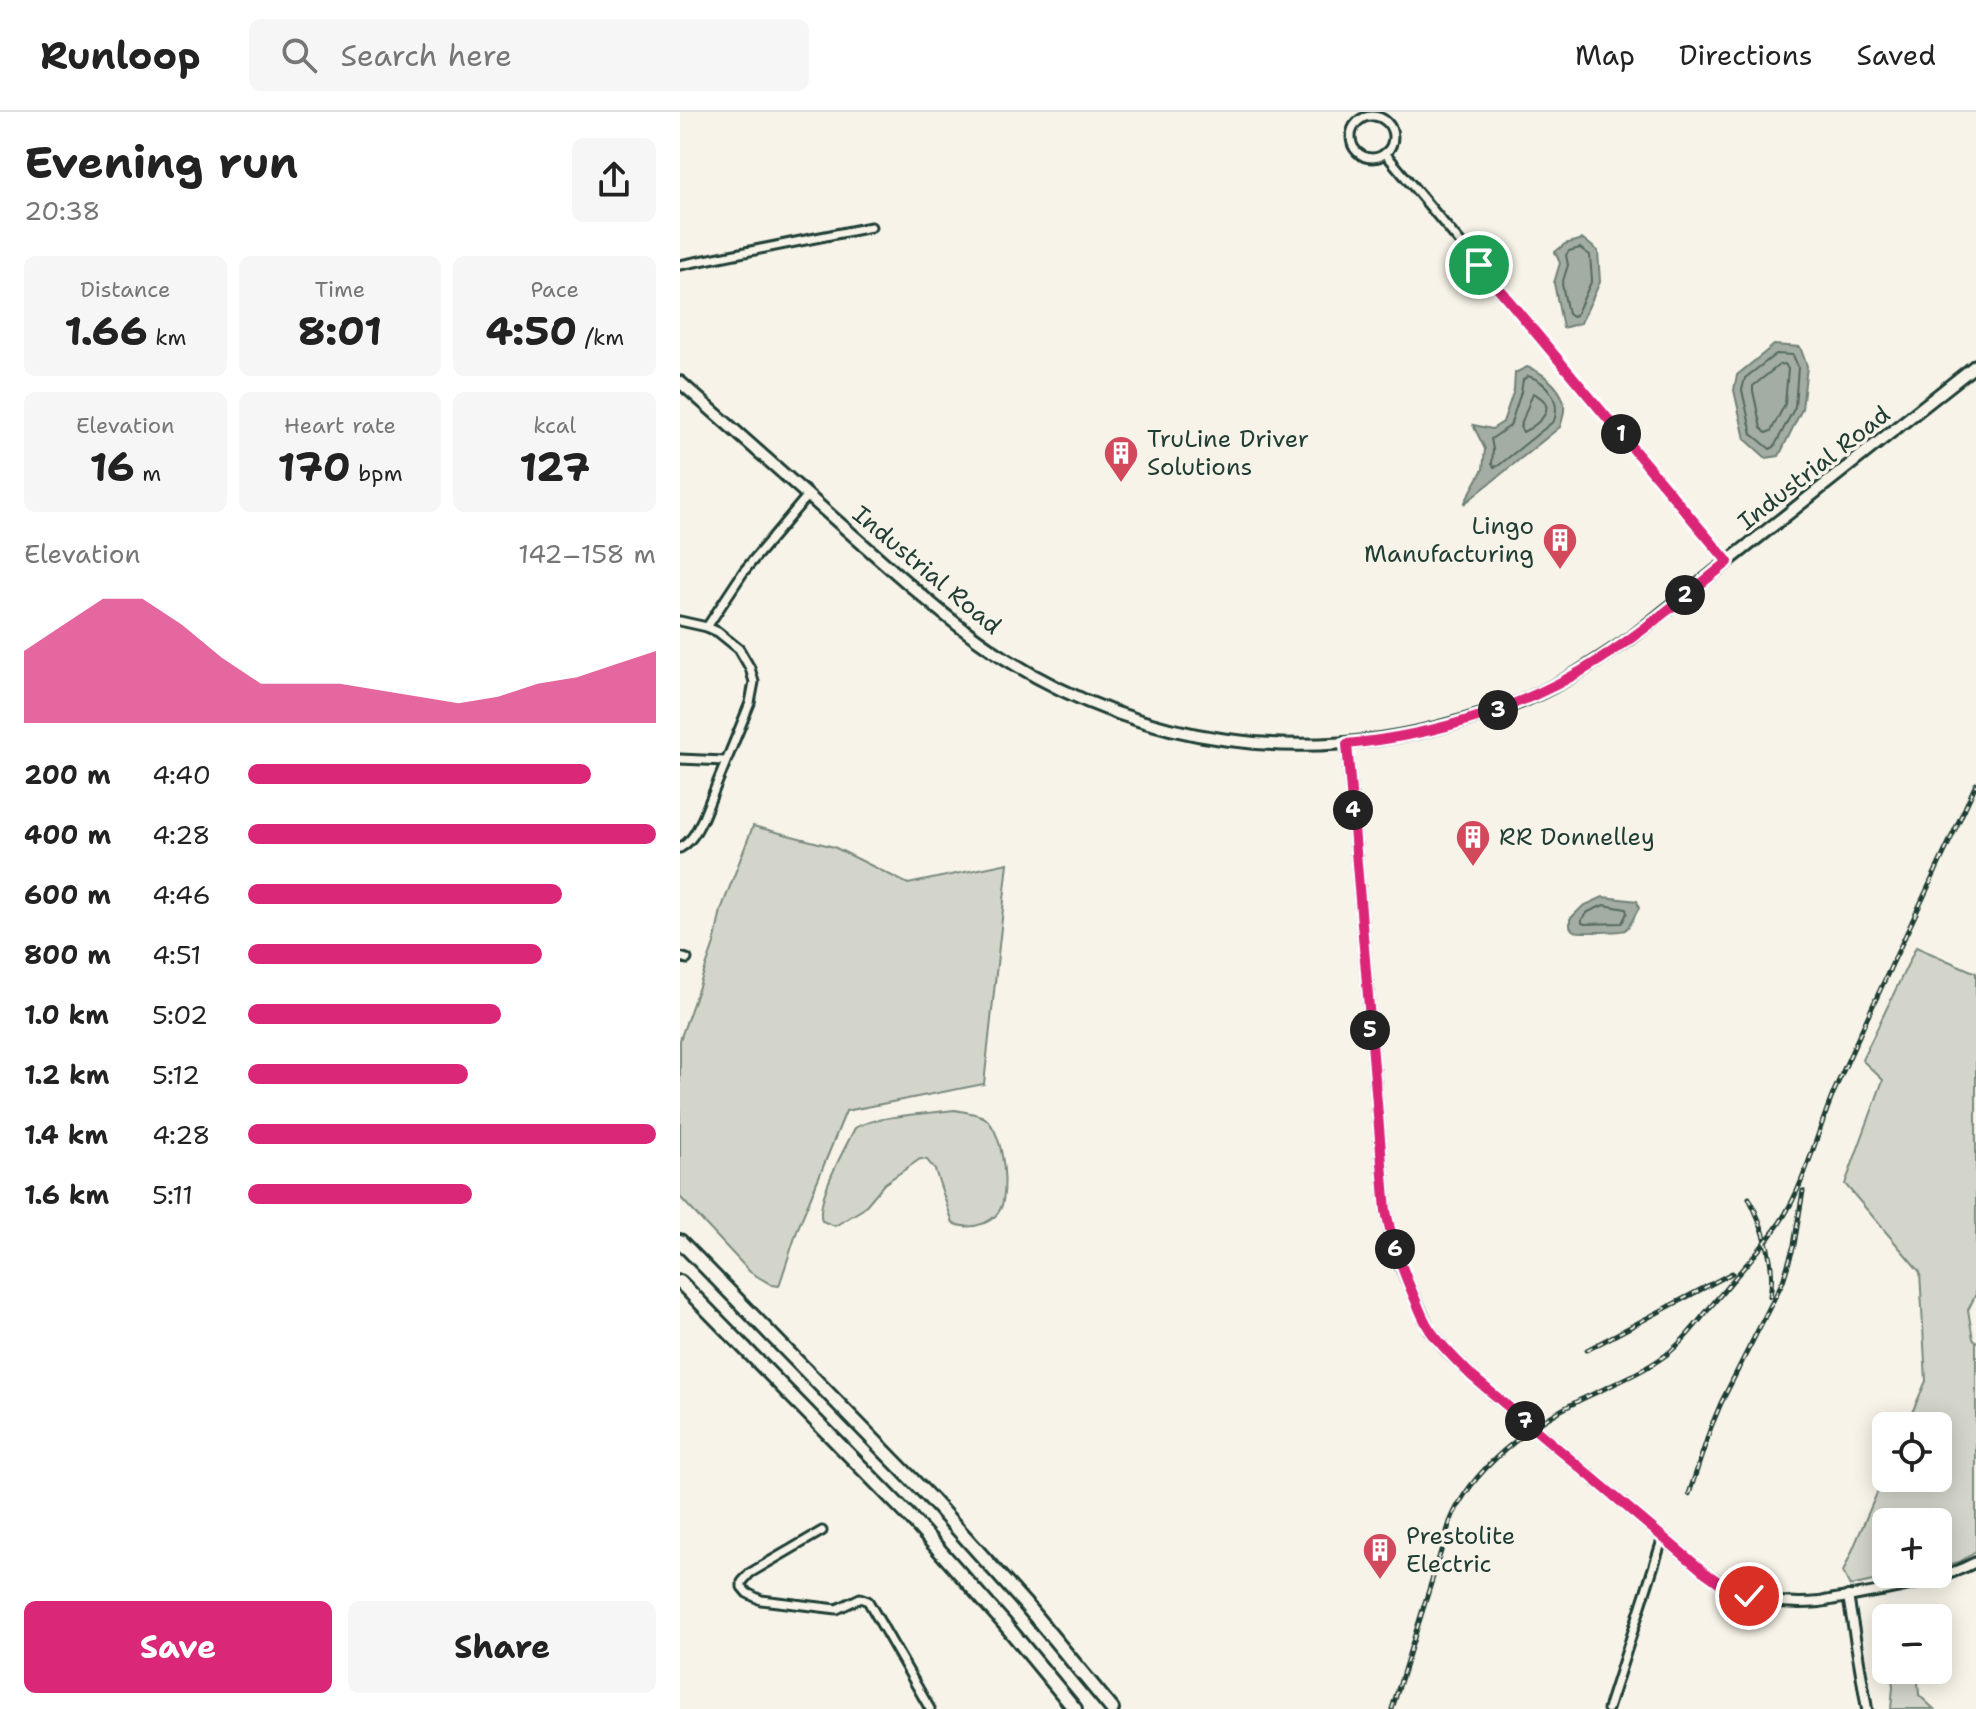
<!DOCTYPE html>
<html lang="en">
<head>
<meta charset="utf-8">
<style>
  body { margin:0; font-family:"Shantell Sans",sans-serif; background:#f6f6f6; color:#222; height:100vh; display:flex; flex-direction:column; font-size:30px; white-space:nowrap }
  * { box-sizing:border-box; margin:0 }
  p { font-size:26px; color:#767676 }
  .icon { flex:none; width:44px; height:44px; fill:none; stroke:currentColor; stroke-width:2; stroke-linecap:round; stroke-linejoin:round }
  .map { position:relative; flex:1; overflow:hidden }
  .panel { display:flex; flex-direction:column; background:#fff; width:680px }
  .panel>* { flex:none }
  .fabs { position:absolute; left:1192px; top:1300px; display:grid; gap:16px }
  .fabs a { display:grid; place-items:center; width:80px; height:80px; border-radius:12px; background:#fff; box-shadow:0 4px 20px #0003; font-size:40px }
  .pin { position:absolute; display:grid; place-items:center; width:68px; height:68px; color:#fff; margin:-34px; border:4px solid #fff; border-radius:50%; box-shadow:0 2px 8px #0007 }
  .km { position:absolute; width:40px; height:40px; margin:-20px; border-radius:50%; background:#222; color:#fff; font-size:22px; line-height:40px; text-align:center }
  .round { display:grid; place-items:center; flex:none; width:84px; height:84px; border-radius:12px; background:#f6f6f6 }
  .head { display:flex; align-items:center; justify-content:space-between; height:136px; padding:0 24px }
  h1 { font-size:44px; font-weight:700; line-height:60px }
  .metrics { display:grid; grid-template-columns:repeat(3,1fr); gap:12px; height:136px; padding:8px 24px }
  .metrics div { display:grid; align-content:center; border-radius:12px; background:#f6f6f6; text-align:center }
  .metrics b { font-size:40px; font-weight:700 }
  .metrics small { font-size:22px; font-weight:400 }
  .metrics p { font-size:22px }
  .chart { height:224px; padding:16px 24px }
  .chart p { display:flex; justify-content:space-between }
  .chart svg { width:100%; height:144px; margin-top:8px; fill:#db2777; opacity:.7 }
  .primary-button { display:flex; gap:16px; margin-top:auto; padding:16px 24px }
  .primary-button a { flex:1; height:92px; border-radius:12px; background:#db2777; color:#fff; font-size:32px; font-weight:700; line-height:92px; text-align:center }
  .primary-button a+a { background:#f6f6f6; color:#222 }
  ul { padding:0 24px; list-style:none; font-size:26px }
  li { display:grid; grid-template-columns:128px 96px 1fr; align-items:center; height:60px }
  li i { height:20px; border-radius:10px; background:#db2777 }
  header { display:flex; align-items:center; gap:48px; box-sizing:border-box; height:112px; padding:0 40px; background:#fff; border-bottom:2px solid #e0e0e0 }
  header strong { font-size:38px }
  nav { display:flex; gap:44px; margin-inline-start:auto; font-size:28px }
  .search { width:560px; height:72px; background:#f6f6f6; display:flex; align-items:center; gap:20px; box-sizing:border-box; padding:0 28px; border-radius:12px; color:#767676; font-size:30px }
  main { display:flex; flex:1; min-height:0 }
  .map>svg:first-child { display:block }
  .green { fill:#d3d5ca; stroke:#79897f; stroke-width:2 }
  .water { fill:#a4ada3; stroke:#6f8077; stroke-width:2 }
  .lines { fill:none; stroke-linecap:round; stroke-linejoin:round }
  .shore { stroke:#546a60; stroke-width:2 }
  .minor-casing { stroke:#1f3d34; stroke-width:13 }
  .tertiary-casing { stroke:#1f3d34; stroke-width:14 }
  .secondary-casing { stroke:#1f3d34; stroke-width:16 }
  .motorway-casing { stroke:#1f3d34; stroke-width:18 }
  .minor { stroke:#f7f3e8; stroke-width:7 }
  .tertiary { stroke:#f7f3e8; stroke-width:8 }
  .secondary { stroke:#f7f3e8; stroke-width:10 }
  .motorway { stroke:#f7f3e8; stroke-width:12 }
  .rail-casing { stroke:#1f3d34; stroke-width:5 }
  .rail { stroke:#f7f3e8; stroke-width:2; stroke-dasharray:6; stroke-linecap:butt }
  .route-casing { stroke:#fff; stroke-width:16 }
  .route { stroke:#db2777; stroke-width:10 }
  .labels { text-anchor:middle; stroke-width:7; stroke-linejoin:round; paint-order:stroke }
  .poi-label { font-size:24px; fill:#1f3d34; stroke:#f7f3e8; text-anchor:start }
  .street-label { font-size:24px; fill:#1f3d34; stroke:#f7f3e8 }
</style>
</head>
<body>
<header>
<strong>Runloop</strong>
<div class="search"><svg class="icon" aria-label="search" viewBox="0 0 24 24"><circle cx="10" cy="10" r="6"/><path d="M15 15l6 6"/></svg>Search here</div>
<nav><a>Map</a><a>Directions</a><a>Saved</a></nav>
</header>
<main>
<section class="panel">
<div class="head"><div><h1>Evening run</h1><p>20:38</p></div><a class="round"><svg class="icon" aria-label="share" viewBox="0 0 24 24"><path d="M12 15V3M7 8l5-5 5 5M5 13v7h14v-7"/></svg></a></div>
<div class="metrics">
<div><p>Distance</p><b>1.66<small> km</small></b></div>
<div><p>Time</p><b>8:01</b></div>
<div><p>Pace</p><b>4:50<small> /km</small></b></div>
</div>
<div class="metrics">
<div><p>Elevation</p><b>16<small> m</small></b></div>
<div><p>Heart rate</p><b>170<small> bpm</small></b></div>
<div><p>kcal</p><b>127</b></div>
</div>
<div class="chart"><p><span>Elevation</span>142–158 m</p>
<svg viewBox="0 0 160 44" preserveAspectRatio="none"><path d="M0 44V22L10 14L20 6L30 6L40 14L50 24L60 32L70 32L80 32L90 34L100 36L110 38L120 36L130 32L140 30L150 26L160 22V44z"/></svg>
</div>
<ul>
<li><b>200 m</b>4:40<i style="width:84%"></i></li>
<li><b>400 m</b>4:28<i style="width:100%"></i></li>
<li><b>600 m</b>4:46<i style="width:77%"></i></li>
<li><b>800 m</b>4:51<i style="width:72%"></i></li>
<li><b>1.0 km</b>5:02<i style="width:62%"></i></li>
<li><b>1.2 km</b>5:12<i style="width:54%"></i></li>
<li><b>1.4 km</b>4:28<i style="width:100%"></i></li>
<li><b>1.6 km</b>5:11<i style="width:55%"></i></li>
</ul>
<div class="primary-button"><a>Save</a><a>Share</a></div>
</section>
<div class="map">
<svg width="1296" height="1597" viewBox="0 0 1296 1597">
  <rect width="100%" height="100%" fill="#f7f3e8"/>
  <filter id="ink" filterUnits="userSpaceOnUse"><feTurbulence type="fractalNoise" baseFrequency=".0125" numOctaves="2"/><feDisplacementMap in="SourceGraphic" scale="16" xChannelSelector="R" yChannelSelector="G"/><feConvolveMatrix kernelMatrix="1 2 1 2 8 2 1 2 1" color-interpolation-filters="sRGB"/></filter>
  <g filter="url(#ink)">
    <!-- green -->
    <g class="green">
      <path d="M 73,714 L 154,735 L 228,772 L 328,751 L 304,972 L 166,999 L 118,1116 L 99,1174 L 92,1173 L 70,1160 L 0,1085 L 0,928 L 34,832 L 41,798 Z"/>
      <path d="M 1236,835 L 1296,861 L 1296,1182 L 1288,1198 L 1293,1227 L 1296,1229 L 1296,1440 L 1279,1450 L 1258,1455 L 1258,1410 L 1206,1410 L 1206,1462 L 1225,1462 L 1170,1474 L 1163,1460 L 1206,1360 L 1206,1366 L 1258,1366 L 1258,1314 L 1226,1314 L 1246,1269 L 1240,1160 L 1165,1072 L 1203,968 L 1182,948 Z"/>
      <path d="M 275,998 C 284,1000 298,1001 305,1006 C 323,1021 327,1067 323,1089 C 319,1111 290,1120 273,1111 L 255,1058 L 247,1048 L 240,1047 L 204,1072 L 183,1097 L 155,1114 L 142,1109 C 135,1088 164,1038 175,1016 C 194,1004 251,1001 275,998 Z"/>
      <path d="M 1211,1558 L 1237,1558 L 1239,1583 L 1254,1597 L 1211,1597 L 1213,1575 Z"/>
    </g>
    <!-- water -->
    <g class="water">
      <path d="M 903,127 L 918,139 L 920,170 L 901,211 L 883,216 L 874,171 L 880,151 L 875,140 L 885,132 Z"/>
      <path d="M 1094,233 L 1120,235 L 1127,254 L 1122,297 L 1099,344 L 1086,346 L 1065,327 L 1054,278 L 1057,263 Z"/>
      <path d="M 847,255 C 859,259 865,264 874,273 C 887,288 886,297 880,315 L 784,392 L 803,357 L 805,337 L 793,313 L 812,317 L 823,310 L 834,278 L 835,261 Z"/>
      <path d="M 923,785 L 957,789 L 959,796 C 955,802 951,814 945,818 C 942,820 897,821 894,819 C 889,816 890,813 890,807 L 903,794 Z"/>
    </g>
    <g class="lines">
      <!-- shore -->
      <g class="shore">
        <path d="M 900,136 L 910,143 L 912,168 L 896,203 L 892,205 L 888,202 L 882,172 L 888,153 L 886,143 L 889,139 Z"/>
        <path d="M 1096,242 L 1113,243 L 1118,255 L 1115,295 L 1094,335 L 1090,337 L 1072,322 L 1062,278 L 1065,266 Z"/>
        <path d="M 1105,252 L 1108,257 L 1105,292 L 1091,319 L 1086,321 L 1081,316 L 1073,279 L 1073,274 L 1099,253 Z"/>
        <path d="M 848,264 C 868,270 881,289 874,309 L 818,354 L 814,355 L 812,352 L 813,337 L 811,327 L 830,314 L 841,280 L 843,268 Z"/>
        <path d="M 853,281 C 880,294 861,311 843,320 L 840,315 Z"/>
        <path d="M 924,793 L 946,797 L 947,801 L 942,811 L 905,812 L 902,811 L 902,807 L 908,800 Z"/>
      </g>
      <!-- minor casing -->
      <g class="minor-casing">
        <g id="minor">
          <circle cx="692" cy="25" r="21"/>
          <path d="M 705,41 L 1048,450"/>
          <path d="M 0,153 L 191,115"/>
          <path d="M 0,509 L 27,515 L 38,520 L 59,537 L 70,556 L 74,570 L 70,591 L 23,706 C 17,718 12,729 0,736"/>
          <path d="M 27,515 L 64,459 L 128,383"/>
          <path d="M 0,647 L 45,649"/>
          <path d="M 0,845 L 7,847"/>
          <path d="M 142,1419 L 70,1461 L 62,1470 L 62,1475 L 67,1481 L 81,1488 L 157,1497 L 180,1486 L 188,1489 L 250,1597"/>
          <path d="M 928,1597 L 983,1425"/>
        </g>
      </g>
      <!-- tertiary casing -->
      <g class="tertiary-casing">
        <g id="tertiary">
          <path d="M 667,632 L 706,1099 L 711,1123 L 721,1155 L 749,1217 L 766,1238 L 793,1265 L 1023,1459 C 1060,1486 1095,1494 1140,1490 C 1190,1480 1250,1474 1296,1450"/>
          <path d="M 1168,1484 L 1187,1597"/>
        </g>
      </g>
      <!-- secondary casing -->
      <g class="secondary-casing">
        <path id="secondary" d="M 0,270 C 62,325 123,379 185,434 C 231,474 275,515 326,547 C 463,633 623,655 778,610 C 801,603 825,597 847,587 C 884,571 917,549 951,526 L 1296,253"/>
      </g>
      <!-- motorway casing -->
      <g class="motorway-casing">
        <g id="motorway">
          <path d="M 0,1129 L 249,1385 L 345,1492 L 432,1597"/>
          <path d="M 0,1170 L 229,1404 L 324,1511 L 395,1597"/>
        </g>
      </g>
      <!-- minor -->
      <use href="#minor" class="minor"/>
      <!-- tertiary -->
      <use href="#tertiary" class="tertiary"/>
      <!-- secondary -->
      <use href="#secondary" class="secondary"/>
      <!-- motorway -->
      <use href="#motorway" class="motorway"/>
      <!-- rail casing -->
      <g class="rail-casing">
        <g id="rail">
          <path d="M 1069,1086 C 1084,1116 1096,1151 1090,1184"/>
          <path d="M 907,1238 L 1052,1161"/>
          <path d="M 1009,1382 L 1031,1315 L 1041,1291 L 1103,1169 L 1114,1133 L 1123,1079"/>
          <path d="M 712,1597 L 770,1410 C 791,1357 850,1313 900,1288 C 929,1274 960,1262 986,1243 C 1009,1225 1024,1201 1043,1180 C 1058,1161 1075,1144 1090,1124 C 1125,1081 1134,1025 1156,975 C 1201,873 1250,773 1296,672"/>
        </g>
      </g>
      <!-- rail -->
      <use href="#rail" class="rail"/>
    </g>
  </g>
  <g class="lines" filter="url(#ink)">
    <!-- route casing -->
    <g class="route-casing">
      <path id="route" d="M 799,153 L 1048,450 C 1007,483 965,518 921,547 C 845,596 756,623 667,632 L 706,1099 C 712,1131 723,1160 736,1189 C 740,1199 744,1209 750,1218 C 762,1235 778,1250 793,1265 L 1023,1459 L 1040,1471 L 1069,1484"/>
    </g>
    <!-- route -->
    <use href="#route" class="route"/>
  </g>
  <!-- icons -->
  <defs>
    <g id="building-pin" transform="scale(1.8)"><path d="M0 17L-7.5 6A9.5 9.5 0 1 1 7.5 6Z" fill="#d1495b" stroke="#f7f3e8"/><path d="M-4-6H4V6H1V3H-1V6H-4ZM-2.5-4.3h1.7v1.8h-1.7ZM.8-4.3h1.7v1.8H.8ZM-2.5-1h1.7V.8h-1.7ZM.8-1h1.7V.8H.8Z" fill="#fff"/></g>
  </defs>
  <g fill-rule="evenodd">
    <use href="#building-pin" x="441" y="341"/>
    <use href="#building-pin" x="880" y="428"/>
    <use href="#building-pin" x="793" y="725"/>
    <use href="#building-pin" x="700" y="1438"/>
  </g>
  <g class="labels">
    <!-- poi labels -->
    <g class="poi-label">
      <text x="467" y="335">TruLine Driver<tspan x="467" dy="28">Solutions</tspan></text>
      <text x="854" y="422" text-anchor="end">Lingo<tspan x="854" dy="28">Manufacturing</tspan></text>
      <text x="819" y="733">RR Donnelley</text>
      <text x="726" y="1432">Prestolite<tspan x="726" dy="28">Electric</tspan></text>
    </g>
    <!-- street labels -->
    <g class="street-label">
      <text transform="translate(1134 356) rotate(-38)" y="8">Industrial Road</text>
      <text transform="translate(247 458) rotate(40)" y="8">Industrial Road</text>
    </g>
  </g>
</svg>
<div class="fabs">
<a><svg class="icon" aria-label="locate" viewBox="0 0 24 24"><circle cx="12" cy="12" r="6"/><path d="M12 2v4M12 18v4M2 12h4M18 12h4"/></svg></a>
<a>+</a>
<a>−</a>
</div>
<div class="pin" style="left:799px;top:153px;background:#1e9e55"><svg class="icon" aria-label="arrive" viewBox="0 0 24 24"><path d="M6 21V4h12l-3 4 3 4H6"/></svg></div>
<div class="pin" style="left:1069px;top:1484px;background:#d93025"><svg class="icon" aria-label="check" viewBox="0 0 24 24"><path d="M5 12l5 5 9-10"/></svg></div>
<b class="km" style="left:941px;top:322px">1</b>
<b class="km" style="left:1005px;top:483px">2</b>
<b class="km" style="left:818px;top:598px">3</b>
<b class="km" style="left:673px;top:698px">4</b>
<b class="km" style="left:690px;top:918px">5</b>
<b class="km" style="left:715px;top:1137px">6</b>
<b class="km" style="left:845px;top:1309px">7</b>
</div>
</main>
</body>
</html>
